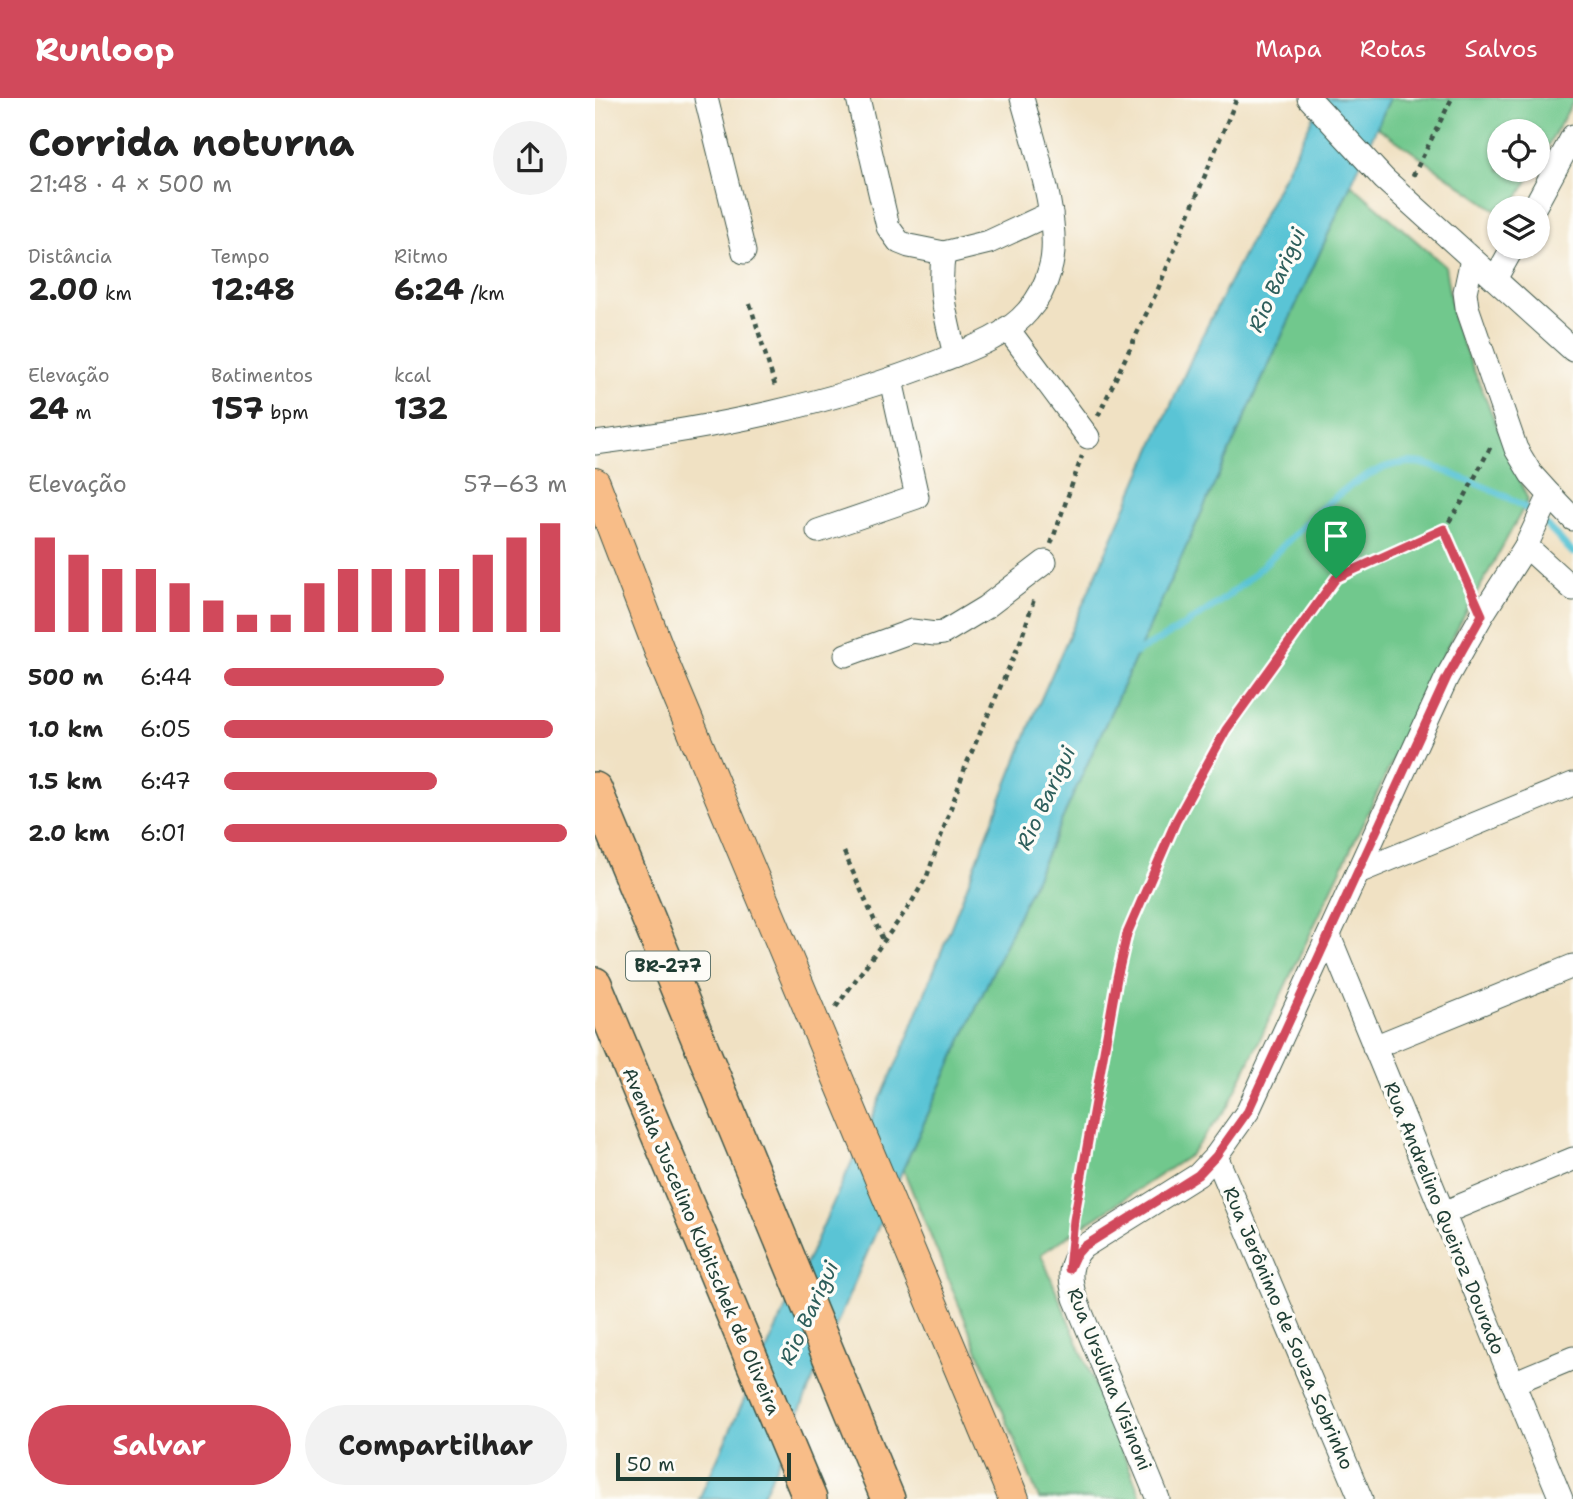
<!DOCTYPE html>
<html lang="pt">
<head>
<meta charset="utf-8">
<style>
  body { margin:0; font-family:"Shantell Sans",sans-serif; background:#f2f2f2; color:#222; height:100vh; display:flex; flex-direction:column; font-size:26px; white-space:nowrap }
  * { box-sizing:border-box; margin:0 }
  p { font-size:23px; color:#767676 }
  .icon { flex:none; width:38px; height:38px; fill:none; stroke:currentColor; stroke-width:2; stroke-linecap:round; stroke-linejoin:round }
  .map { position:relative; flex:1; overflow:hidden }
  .details { display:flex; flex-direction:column; background:#fff; width:595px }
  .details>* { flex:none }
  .tools { position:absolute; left:892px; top:21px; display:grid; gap:14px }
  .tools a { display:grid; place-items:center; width:63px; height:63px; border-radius:50%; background:#fff; box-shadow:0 2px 5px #0004; font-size:35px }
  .scale { position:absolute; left:21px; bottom:18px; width:175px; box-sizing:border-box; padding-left:7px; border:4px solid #1f3d34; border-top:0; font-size:19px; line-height:24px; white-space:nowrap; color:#1f3d34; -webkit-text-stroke:5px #fdfcf7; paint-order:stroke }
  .pin { position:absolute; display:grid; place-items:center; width:60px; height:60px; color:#fff; margin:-72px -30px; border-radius:50% 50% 50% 0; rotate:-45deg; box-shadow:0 0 7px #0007 }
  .pin .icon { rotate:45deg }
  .round { display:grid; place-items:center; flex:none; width:74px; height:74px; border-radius:37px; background:#f2f2f2 }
  .summary { display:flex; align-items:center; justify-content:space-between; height:119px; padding:0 28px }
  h1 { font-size:38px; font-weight:700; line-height:52px }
  .metrics { display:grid; grid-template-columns:repeat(3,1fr); gap:10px; height:119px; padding:7px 28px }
  .metrics div { display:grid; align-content:center }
  .metrics b { font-size:30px; font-weight:700 }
  .metrics small { font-size:19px; font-weight:400 }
  .metrics p { font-size:19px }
  .chart { height:196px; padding:14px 28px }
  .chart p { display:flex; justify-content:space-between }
  .chart svg { width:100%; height:126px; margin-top:7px; stroke:#d1495b; stroke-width:6 }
  .button { display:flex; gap:14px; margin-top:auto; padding:14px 28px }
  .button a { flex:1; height:80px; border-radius:42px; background:#d1495b; color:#fff; font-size:28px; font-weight:700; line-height:80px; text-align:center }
  .button a+a { background:#f2f2f2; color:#222 }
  ul { padding:0 28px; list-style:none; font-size:23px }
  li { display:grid; grid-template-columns:112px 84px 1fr; align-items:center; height:52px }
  li i { height:18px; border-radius:9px; background:#d1495b }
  header { display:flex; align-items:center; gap:42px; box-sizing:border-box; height:98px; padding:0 35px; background:#d1495b; color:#fff }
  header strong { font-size:33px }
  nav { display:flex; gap:38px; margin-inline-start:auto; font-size:24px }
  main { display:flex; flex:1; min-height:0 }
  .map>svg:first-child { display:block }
  .green { fill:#71c88d; stroke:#488260; stroke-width:2 }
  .water { fill:#5ac4d5; stroke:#3c8084; stroke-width:2 }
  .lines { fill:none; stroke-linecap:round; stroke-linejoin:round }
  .stream { stroke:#5ac4d5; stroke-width:7 }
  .minor-casing { stroke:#3e5649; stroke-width:25 }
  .major-casing { stroke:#3e5649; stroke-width:32 }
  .highway-casing { stroke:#3e5649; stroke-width:36 }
  .path { stroke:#3e5649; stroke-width:4.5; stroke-dasharray:5 5; stroke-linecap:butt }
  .minor { stroke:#fff; stroke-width:23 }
  .major { stroke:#f8bd88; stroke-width:30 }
  .highway { stroke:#f8bd88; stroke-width:33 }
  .route-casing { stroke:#fff; stroke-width:14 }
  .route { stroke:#d1495b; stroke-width:9 }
  .labels { text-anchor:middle; stroke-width:7; stroke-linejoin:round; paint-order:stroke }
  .shield { fill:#fdfcf7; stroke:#62766e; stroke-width:2 }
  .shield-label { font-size:18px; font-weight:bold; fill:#1f3d34 }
  .street-label { font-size:19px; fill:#1f3d34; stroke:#fdfcf7 }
  .water-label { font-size:21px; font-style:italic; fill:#2e5f5c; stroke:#fdfcf7 }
</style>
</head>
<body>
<header>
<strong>Runloop</strong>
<nav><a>Mapa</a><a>Rotas</a><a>Salvos</a></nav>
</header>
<main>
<section class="details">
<div class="summary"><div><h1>Corrida noturna</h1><p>21:48 · 4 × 500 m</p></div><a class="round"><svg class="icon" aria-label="share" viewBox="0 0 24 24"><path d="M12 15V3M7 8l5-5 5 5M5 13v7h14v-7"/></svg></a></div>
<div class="metrics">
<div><p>Distância</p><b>2.00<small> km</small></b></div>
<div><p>Tempo</p><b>12:48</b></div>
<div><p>Ritmo</p><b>6:24<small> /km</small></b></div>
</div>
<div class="metrics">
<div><p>Elevação</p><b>24<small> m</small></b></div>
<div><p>Batimentos</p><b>157<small> bpm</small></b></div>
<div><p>kcal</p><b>132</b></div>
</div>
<div class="chart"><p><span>Elevação</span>57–63 m</p>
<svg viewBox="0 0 160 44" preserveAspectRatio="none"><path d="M5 44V11M15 44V17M25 44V22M35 44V22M45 44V27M55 44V33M65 44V38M75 44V38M85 44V27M95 44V22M105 44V22M115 44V22M125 44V22M135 44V17M145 44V11M155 44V6"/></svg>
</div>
<ul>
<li><b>500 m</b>6:44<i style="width:64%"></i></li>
<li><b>1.0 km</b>6:05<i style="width:96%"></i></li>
<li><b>1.5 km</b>6:47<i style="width:62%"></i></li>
<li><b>2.0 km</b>6:01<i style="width:100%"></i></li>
</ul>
<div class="button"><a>Salvar</a><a>Compartilhar</a></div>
</section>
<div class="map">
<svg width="978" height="1401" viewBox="0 0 978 1401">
  <rect width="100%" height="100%" fill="#fdfcf7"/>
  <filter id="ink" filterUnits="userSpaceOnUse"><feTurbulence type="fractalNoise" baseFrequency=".0143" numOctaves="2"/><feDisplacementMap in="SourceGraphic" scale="14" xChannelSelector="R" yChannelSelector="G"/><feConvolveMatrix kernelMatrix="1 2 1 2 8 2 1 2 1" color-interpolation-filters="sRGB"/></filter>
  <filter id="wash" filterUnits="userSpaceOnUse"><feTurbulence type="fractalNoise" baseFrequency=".00686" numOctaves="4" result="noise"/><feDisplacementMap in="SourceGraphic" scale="28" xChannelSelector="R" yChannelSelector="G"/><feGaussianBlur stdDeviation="1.57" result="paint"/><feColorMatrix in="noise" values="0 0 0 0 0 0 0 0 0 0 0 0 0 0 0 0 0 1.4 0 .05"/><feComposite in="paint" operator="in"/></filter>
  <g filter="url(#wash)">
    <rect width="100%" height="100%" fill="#f0e1c3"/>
    <!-- green -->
    <g class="green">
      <path d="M 795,0 L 978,0 L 978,4 L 943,65 L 943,33 L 905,33 L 905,72 L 939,72 L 917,110 L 905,110 L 905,115 L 782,29 Z"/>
      <path d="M 756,86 L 850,168 L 859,225 L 933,402 L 850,553 L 633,1008 L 595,1057 L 446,1156 L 547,1401 L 444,1401 L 308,1071 Z"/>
    </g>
    <!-- water -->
    <path class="water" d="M 728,0 L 795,0 L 308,1071 L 173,1387 L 165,1401 L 104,1401 L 308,951 L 442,610 L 602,248 Z"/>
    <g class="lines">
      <!-- stream -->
      <path class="stream" d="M 536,557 C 581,534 623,509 660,475 C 700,439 765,357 824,365 C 839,367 855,375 869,381 C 891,389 913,398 932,411 C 949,423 963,440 978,455"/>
    </g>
  </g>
  <g filter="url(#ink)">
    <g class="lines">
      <!-- minor casing -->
      <g class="minor-casing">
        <g id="minor">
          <path d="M 111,0 L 149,154"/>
          <path d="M 263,0 L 293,129 L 304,144 L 314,148 L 349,155 L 394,144 L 456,115"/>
          <path d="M 714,0 L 789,81 L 978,252"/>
          <path d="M 939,110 L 978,38"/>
          <path d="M 349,155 C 342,191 352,222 360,257"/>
          <path d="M 900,181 L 918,149"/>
          <path d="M 412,230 L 493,339"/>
          <path d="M 0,345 C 118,330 234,307 345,263 C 375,251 412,238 433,213 C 443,202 451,186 455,171 C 468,129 439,45 427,0"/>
          <path d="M 955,397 L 978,421"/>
          <path d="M 223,433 L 322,399 L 296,282"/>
          <path d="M 931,448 L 978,491"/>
          <path d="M 251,557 L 317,533 L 340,536 L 348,535 L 391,509 L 450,464"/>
          <path d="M 763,774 L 978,686"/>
          <path d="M 734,838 L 966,1401"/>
          <path d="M 779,949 L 978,868"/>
          <path d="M 621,1058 L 766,1401"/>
          <path d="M 848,1115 L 978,1061"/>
          <path d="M 918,1285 L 978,1260"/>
          <path d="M 563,1401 L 480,1200 C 474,1179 473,1165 488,1149 L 603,1077 L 621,1058 L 653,1013 L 852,579 L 887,517 L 931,448 L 955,397 L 936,376 L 921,351 L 872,209 L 870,194 L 877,161"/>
        </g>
      </g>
      <!-- major casing -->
      <g class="major-casing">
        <path id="major" d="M 0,385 L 71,570 L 419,1401"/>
      </g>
      <!-- highway casing -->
      <g class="highway-casing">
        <g id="highway">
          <path d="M 0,691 L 293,1401"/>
          <path d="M 0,886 L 215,1401"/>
        </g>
      </g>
      <!-- path -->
      <g class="path">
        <path d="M 818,78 L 857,0"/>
        <path d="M 155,206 L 181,291"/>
        <path d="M 503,318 L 563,191 L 642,0"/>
        <path d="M 849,431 L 877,494"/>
        <path d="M 456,446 L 487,358"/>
        <path d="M 249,754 L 289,844"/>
        <path d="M 241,909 L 315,807 L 332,778 L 371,667 L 426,542 L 439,501"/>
        <path d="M 478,1129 L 522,880 L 532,836 L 581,723 L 631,632 L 741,480 L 849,431 L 867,404 L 897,346"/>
      </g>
      <!-- minor -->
      <use href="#minor" class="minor"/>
      <!-- major -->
      <use href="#major" class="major"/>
      <!-- highway -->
      <use href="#highway" class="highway"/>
    </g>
  </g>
  <g class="lines" filter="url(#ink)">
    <!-- route casing -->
    <g class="route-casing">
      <path id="route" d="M 849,431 L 887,517 L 852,579 L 653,1013 L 621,1058 L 603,1077 L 488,1149 L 480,1158 L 474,1171 L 479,1122 L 522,880 L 532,836 L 581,723 L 631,632 L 741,480 Z"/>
    </g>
    <!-- route -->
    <use href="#route" class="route"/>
  </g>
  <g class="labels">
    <!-- shield labels -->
    <rect class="shield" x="31" y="853.5" width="84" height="29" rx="5"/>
    <g class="shield-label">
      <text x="73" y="874">BR-277</text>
    </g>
    <!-- street labels -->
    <g class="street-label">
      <text transform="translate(850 1120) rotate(68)" y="7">Rua Andrelino Queiroz Dourado</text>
      <text transform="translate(107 1143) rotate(67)" y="7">Avenida Juscelino Kubitschek de Oliveira</text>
      <text transform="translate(694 1230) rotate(67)" y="7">Rua Jerônimo de Souza Sobrinho</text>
      <text transform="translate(515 1281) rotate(68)" y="7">Rua Ursulina Visinoni</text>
    </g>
    <!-- water labels -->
    <g class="water-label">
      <text transform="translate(682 182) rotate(-66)" y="7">Rio Barigui</text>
      <text transform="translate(451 700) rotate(-65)" y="7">Rio Barigui</text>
      <text transform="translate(214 1215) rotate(-65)" y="7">Rio Barigui</text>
    </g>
  </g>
</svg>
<div class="tools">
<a><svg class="icon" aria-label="locate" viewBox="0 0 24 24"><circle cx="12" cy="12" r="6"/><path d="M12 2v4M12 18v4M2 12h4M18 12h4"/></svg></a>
<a><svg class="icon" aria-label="layers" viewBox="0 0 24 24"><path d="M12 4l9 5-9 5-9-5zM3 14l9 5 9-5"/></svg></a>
</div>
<div class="scale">50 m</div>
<div class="pin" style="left:741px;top:480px;background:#1e9e55"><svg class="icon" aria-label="arrive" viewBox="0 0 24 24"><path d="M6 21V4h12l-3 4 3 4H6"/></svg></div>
</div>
</main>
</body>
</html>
